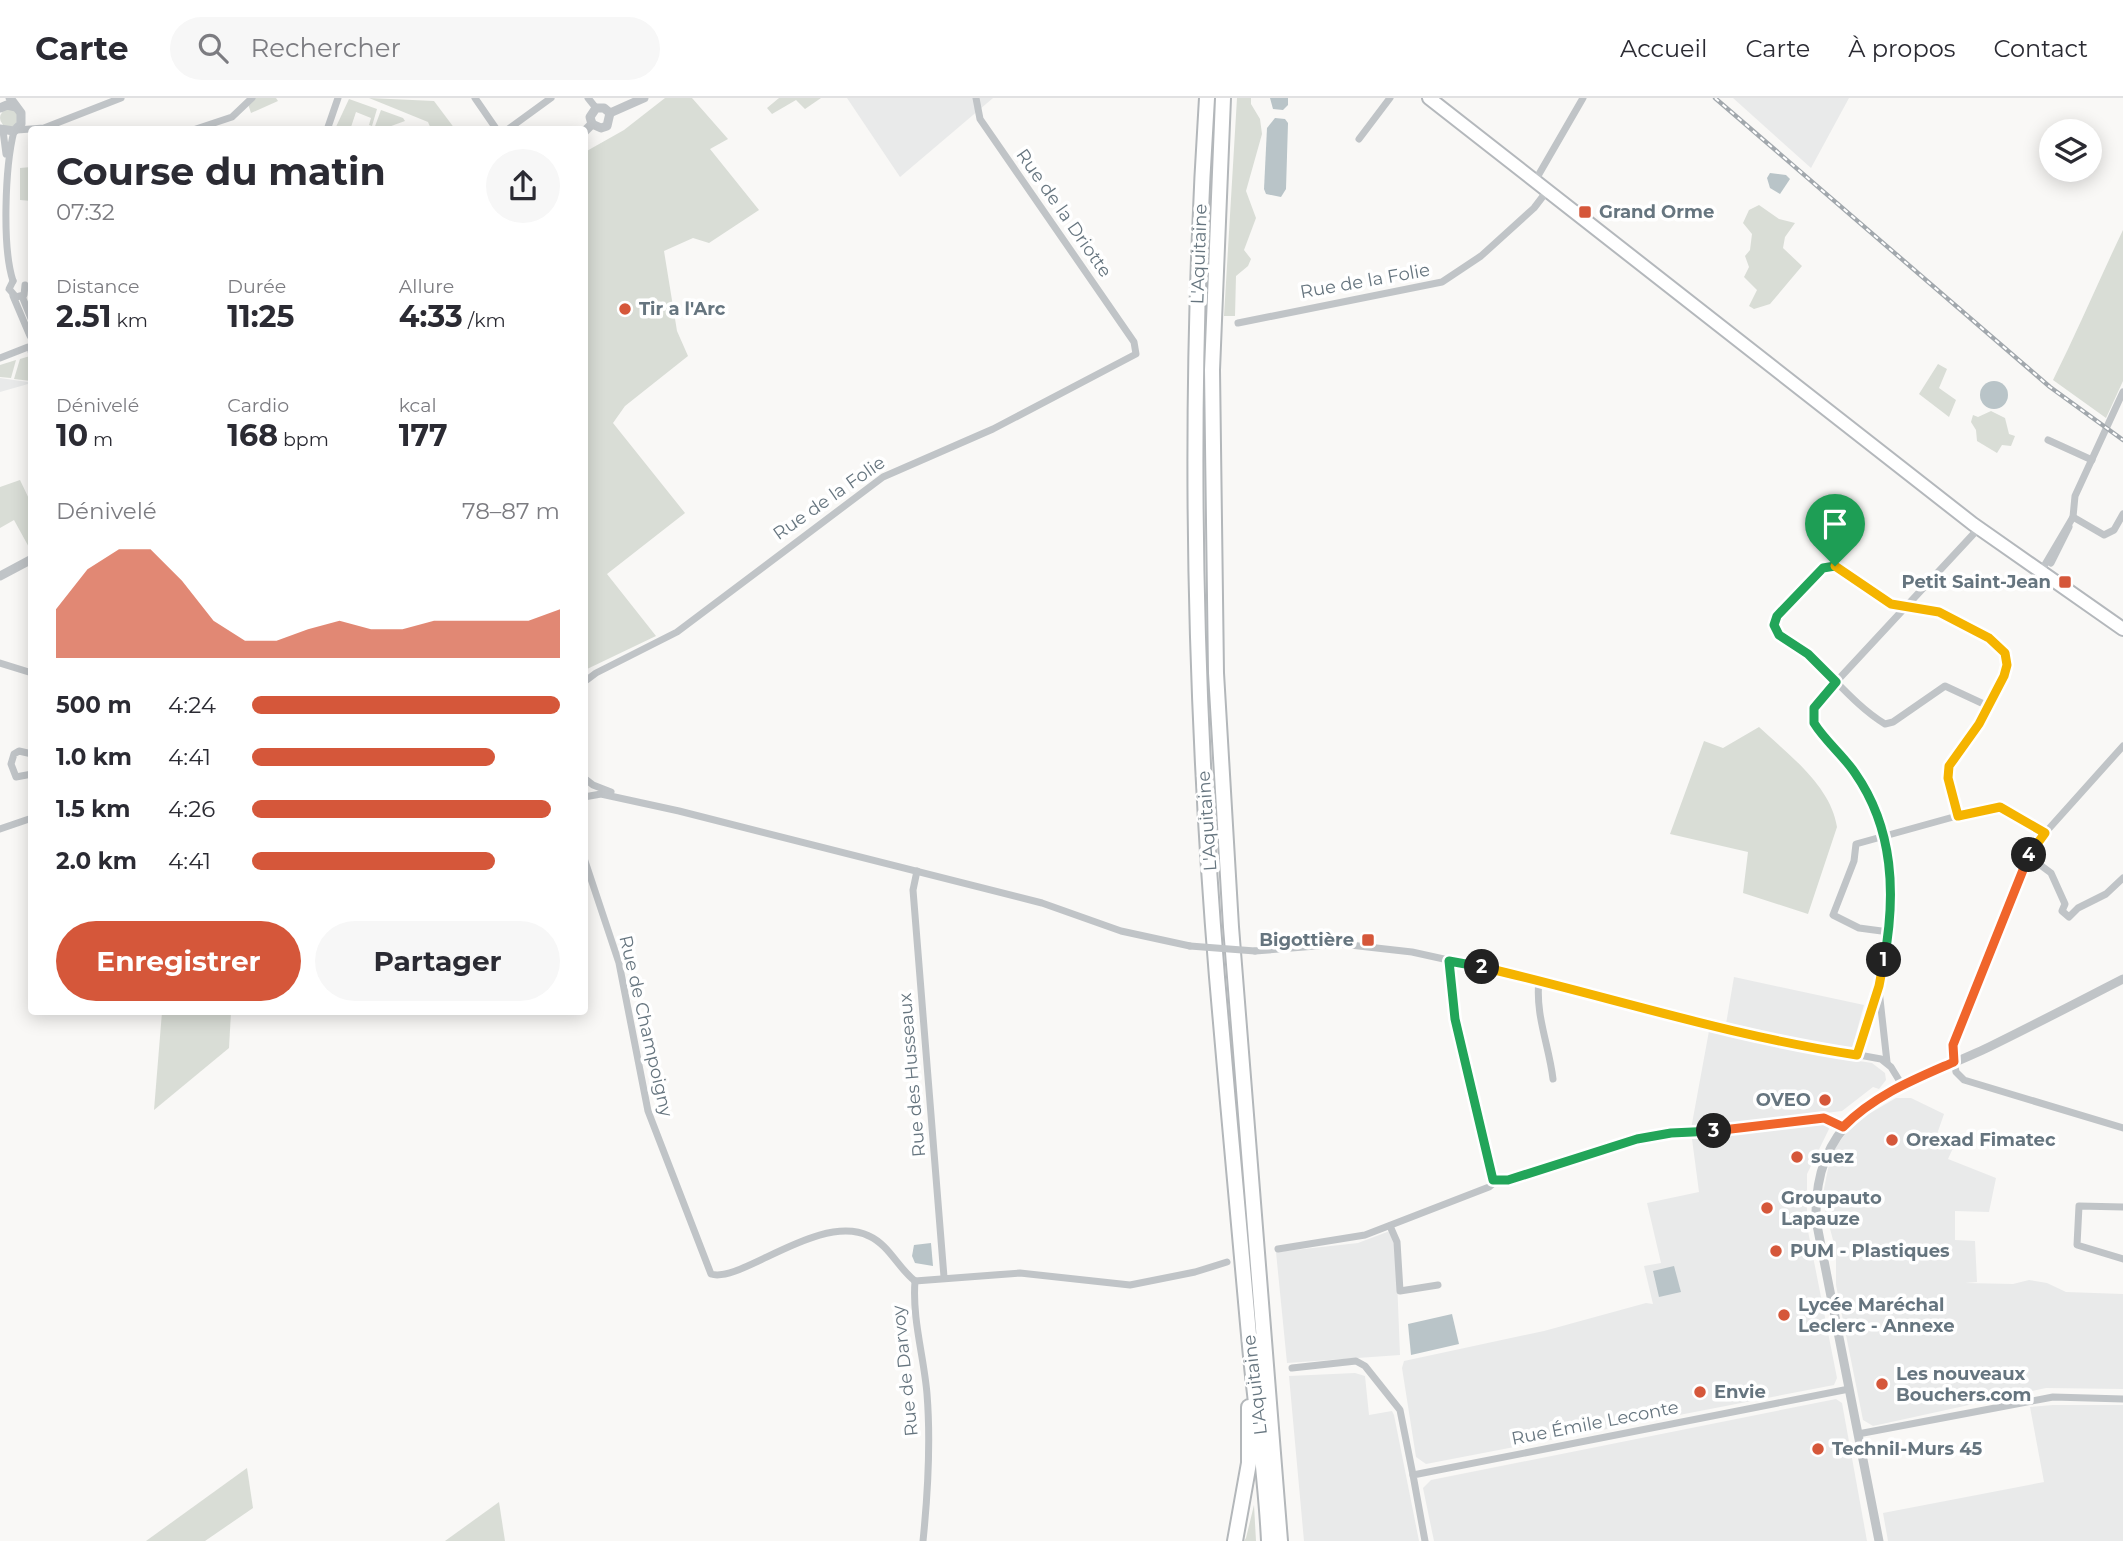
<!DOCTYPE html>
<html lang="fr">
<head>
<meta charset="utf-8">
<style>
  body { margin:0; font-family:Montserrat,sans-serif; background:#f7f7f7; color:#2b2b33; height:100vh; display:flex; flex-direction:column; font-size:26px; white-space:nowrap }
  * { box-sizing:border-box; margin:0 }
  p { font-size:23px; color:#7c7c81 }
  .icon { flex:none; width:38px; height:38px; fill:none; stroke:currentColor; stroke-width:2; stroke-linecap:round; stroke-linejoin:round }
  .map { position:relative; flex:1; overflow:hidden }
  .panel { position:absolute; left:28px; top:28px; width:560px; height:889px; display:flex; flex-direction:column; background:#fff; border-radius:7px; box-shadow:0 4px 18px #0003 }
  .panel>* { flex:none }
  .fabs { position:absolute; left:2039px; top:21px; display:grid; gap:14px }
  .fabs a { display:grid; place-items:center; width:63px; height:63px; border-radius:50%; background:#fff; box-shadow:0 4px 18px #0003; font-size:35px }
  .pin { position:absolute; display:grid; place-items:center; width:60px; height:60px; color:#fff; margin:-72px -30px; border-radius:50% 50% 50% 0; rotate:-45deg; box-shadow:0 0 7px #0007 }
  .pin .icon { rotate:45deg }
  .km { position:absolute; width:35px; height:35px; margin:-18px; border-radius:50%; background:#222; color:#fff; font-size:19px; line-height:35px; text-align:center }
  .round { display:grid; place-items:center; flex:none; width:74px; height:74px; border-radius:37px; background:#f7f7f7 }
  .head { display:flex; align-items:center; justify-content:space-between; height:119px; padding:0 28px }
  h1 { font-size:38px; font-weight:700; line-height:52px }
  .figures { display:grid; grid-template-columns:repeat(3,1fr); gap:10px; height:119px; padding:7px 28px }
  .figures div { display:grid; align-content:center }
  .figures b { font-size:30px; font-weight:700 }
  .figures small { font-size:19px; font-weight:400 }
  .figures p { font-size:19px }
  .chart { height:196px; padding:14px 28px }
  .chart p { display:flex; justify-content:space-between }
  .chart svg { width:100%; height:126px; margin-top:7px; fill:#d5573a; opacity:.7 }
  .cta { display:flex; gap:14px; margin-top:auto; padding:14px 28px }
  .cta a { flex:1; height:80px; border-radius:42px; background:#d5573a; color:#fff; font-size:28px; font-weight:700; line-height:80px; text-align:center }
  .cta a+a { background:#f7f7f7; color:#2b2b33 }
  ul { padding:0 28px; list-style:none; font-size:23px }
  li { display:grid; grid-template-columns:112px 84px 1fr; align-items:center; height:52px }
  li i { height:18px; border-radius:9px; background:#d5573a }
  header { display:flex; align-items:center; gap:42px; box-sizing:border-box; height:98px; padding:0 35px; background:#fff; border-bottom:2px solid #e1e1e2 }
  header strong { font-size:33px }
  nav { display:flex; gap:38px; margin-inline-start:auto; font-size:24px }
  .search { width:490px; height:63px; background:#f7f7f7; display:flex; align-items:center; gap:18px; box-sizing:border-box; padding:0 24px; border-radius:38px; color:#7c7c81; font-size:26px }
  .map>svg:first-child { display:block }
  .built { fill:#e9eaea }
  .green { fill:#d9ddd6 }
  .water { fill:#b9c4c8 }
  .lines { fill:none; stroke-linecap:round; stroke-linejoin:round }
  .primary-casing { stroke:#b4b8bc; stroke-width:16 }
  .motorway-casing { stroke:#b3b7ba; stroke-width:18 }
  .minor { stroke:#c0c4c7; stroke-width:7 }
  .tertiary { stroke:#c0c4c7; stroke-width:9 }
  .primary { stroke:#fff; stroke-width:12 }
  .motorway { stroke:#fff; stroke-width:14 }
  .rail-casing { stroke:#a2a8ad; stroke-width:4.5 }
  .rail { stroke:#fff; stroke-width:2; stroke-dasharray:5; stroke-linecap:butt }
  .minor-bridge { stroke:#c0c4c7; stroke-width:7 }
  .split-1-casing { stroke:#fff; stroke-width:14 }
  .split-2-casing { stroke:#fff; stroke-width:14 }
  .split-3-casing { stroke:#fff; stroke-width:14 }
  .split-4-casing { stroke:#fff; stroke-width:14 }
  .split-5-casing { stroke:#fff; stroke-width:14 }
  .split-1 { stroke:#22a559; stroke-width:9 }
  .split-2 { stroke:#f5b400; stroke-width:9 }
  .split-3 { stroke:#22a559; stroke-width:9 }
  .split-4 { stroke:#f0652b; stroke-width:9 }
  .split-5 { stroke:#f5b400; stroke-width:9 }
  .poi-dot { fill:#d5573a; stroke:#fff; stroke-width:2.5 }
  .labels { text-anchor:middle; stroke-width:7; stroke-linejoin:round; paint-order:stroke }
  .poi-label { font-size:18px; font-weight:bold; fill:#66757f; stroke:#fff; text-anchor:start }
  .street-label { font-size:18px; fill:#66757f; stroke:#fff }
</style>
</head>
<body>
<header>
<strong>Carte</strong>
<div class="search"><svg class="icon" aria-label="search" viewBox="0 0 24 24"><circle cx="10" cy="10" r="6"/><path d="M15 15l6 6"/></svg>Rechercher</div>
<nav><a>Accueil</a><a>Carte</a><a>À propos</a><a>Contact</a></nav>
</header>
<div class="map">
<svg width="2123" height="1443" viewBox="0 0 2123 1443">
  <rect width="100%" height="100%" fill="#f9f8f6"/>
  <!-- built -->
  <g class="built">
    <path d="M 847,0 L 993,0 L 900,79 Z"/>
    <path d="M 1733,0 L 1849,0 L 1811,70 Z"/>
    <path d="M 0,280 L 28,284 L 28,286 L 0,294 Z"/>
    <path d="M 1734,879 L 1864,907 L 1851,954 L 1726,926 Z"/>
    <path d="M 1709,933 L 1819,957 L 1872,965 L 1885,975 L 1886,982 L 1879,991 L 1873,989 L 1842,1013 L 1691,1031 Z"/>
    <path d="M 1896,1000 L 1911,1000 L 1944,1016 L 1936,1039 L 1953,1050 L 1948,1061 L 1996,1080 L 1989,1114 L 1955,1113 L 1955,1142 L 1975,1143 L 1977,1184 L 1965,1185 L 2013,1186 L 2029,1182 L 2047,1185 L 2066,1194 L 2123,1196 L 2123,1291 L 2046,1290 L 1873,1328 L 1863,1322 L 1836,1187 L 1836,1153 L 1822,1101 L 1831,1056 L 1845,1036 L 1867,1017 Z"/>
    <path d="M 1828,1026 L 1829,1031 L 1807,1076 L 1807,1128 L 1837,1280 L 1834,1287 L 1426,1366 L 1416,1359 L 1402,1270 L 1404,1263 L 1544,1233 L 1646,1205 L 1653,1206 L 1644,1168 L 1661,1165 L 1647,1105 L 1699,1094 L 1692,1041 Z"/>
    <path d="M 1395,1131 L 1400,1257 L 1287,1265 L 1276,1154 L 1358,1145 Z"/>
    <path d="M 1355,1275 L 1365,1278 L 1369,1317 L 1392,1313 L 1394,1317 L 1419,1443 L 1304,1443 L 1289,1278 Z"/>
    <path d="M 1836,1301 L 1842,1305 L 1867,1443 L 1434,1443 L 1423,1390 L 1431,1382 Z"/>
    <path d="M 2053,1307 L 2123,1307 L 2123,1443 L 1888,1443 L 1883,1415 L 2044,1384 L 2030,1309 Z"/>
  </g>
  <!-- green -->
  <g class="green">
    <path d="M 254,0 L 276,0 L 278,3 L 251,15 L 248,6 Z"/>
    <path d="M 369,0 L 434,3 L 455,31 L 431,31 L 428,24 Z"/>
    <path d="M 665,0 L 692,0 L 728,41 L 710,51 L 759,112 L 709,145 L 693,140 L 664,153 L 677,233 L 688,258 L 625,308 L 613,325 L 685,415 L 607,476 L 656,538 L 585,572 L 585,54 L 624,32 Z"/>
    <path d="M 779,0 L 821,0 L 805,11 L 796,2 L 772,16 L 767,10 Z"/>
    <path d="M 1237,0 L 1251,0 L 1251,6 L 1260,21 L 1262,36 L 1246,93 L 1256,120 L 1244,152 L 1251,161 L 1248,168 L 1236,178 L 1235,218 L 1224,218 Z"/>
    <path d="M 349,1 L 377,11 L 372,28 L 369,27 L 371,20 L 356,14 L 351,29 L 355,31 L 335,31 Z"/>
    <circle cx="9" cy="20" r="9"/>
    <path d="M 381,12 L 403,20 L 405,23 L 383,31 L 374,31 Z"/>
    <path d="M 31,69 L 31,103 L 20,102 L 20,70 Z"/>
    <path d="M 1759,107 L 1779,121 L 1795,125 L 1785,139 L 1783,150 L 1802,168 L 1770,206 L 1754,211 L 1749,208 L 1757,192 L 1744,179 L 1749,169 L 1745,158 L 1750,152 L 1752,136 L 1743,125 L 1749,112 Z"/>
    <path d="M 2123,132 L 2123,283 L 2106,320 L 2053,282 C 2078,232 2099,182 2123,132 Z"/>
    <path d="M 30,258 L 31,283 L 14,281 L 20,261 Z"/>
    <path d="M 16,262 L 11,280 L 0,279 L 0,267 Z"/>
    <path d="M 1938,266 L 1947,271 L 1939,290 L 1956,302 L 1949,319 L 1919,296 Z"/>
    <path d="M 1991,313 L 2005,320 L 2009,336 L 2015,338 L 2011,348 L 2002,347 L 1997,355 L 1977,343 L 1976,332 L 1971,324 L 1973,317 L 1978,319 Z"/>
    <path d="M 20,382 L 31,405 L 31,453 L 14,422 L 0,430 L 0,389 Z"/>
    <path d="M 1759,629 C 1788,656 1831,688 1837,729 L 1808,816 L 1743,795 L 1748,754 L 1670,736 L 1704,643 L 1723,650 Z"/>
    <path d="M 162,914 L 231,914 L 229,950 L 154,1012 Z"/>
    <path d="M 247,1370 L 253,1410 L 205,1443 L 146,1443 Z"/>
    <path d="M 499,1404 L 505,1443 L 445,1443 Z"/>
    <path d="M 1254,1407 L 1256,1443 L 1244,1443 L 1246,1440 Z"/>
  </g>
  <!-- water -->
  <g class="water">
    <path d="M 1270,0 L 1288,0 L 1288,7 L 1283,12 L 1273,11 Z"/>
    <path d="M 1275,20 L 1285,21 L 1288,25 L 1286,91 L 1281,99 L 1266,96 L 1264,91 L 1267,30 Z"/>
    <path d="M 1770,75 L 1786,77 L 1790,81 L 1780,96 L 1770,90 L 1767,80 Z"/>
    <circle cx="1994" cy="297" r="14"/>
    <path d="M 931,1145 L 933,1168 L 915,1165 L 912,1158 L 914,1147 Z"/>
    <path d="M 1674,1168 L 1681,1194 L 1659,1199 L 1653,1173 Z"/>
    <path d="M 1452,1216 L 1459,1246 L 1411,1257 L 1408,1226 Z"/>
  </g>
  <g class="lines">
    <!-- primary casing -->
    <g class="primary-casing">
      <path id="primary" d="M 1429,0 L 1973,426 L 2123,531"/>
    </g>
    <!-- motorway casing -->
    <g class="motorway-casing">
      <g id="motorway">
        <path d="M 1207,0 C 1188,293 1193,586 1217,879 C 1228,1002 1238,1125 1250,1248 C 1256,1313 1266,1377 1269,1443"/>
        <path d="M 1223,0 L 1212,272 L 1216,575 L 1231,829 L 1280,1443"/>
        <path d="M 1235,1443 L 1249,1365 L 1249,1309"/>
      </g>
    </g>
    <!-- minor -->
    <g class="minor">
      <path d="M 475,0 L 497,32"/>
      <path d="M 588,0 L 596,10"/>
      <path d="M 17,32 L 44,30 L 121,0"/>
      <path d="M 193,32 L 232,19 L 252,0"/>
      <path d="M 327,32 L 338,0"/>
      <path d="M 507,32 L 551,0"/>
      <path d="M 3,33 L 6,56"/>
      <path d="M 1359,41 L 1390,0"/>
      <path d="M 1535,83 L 1583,0"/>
      <path d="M 13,183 C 2,149 5,69 14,33"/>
      <path d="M 13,183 L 9,191 L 16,199 L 24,197 L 25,187"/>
      <path d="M 13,198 L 30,238"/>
      <path d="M 22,198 L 32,223"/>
      <path d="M 1238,225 L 1442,184 L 1481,158 L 1534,110 L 1547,93"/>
      <path d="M 31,253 L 32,253"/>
      <path d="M 0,260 L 28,249"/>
      <path d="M 2048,342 L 2092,362"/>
      <path d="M 2073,419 L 2104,437 L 2114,432 L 2123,416"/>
      <path d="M 2051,465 L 2069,429"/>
      <path d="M 2040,475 L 2073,419 L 2075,398 L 2123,294"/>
      <path d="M 0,565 L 32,575"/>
      <path d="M 584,584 L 596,575 L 677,534 L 883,379 L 993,331 L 1136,256 L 1134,244 L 980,21 L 976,0"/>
      <path d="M 2123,648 L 2045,735 L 2028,758 L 1952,952 L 1956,974 L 1964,982 L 2123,1030"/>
      <path d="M 32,656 L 19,653 L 14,656 L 11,666 L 16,679 L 32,676"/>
      <path d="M 584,680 L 593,687 L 611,694"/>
      <path d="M 584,699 L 601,696 L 679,713 L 1042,805 L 1121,833 L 1190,848"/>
      <path d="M 1958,718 L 1948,680 L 1949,668 L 1979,626 L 2003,578 L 2006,567 L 2005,555 L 1989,540 L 1939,514 L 1891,506 L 1835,468 L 1823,470 L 1775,522 C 1772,541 1799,548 1811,559 C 1835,581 1857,609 1885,626 L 1893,624 L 1945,588 L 1988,608"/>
      <path d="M 0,731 L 32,720"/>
      <path d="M 2028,758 L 2051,775 L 2065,806 L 2062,813 L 2069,819 L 2078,810 L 2106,796 L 2123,780"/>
      <path d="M 584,760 L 619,865 L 648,1013 L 711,1176 C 740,1186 819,1114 869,1138 C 889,1147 898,1170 915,1183"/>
      <path d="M 917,773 L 913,792 L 944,1179"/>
      <path d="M 1889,834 L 1859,830 L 1833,817 L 1854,763 L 1856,746 L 1993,708 L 2005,711 L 2045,735"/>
      <path d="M 1255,853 L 1341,846 L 1412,854 L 1575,890 L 1733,934 L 1881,961 L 1891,969 L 1902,987"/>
      <path d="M 1449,863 L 1453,912 L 1490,1078 L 1496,1083"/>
      <path d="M 1539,882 C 1535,917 1549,947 1553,981"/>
      <path d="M 1879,892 L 1887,964"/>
      <path d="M 1857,957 C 1886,865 1914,767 1857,678 C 1845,660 1813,634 1813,613 L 1836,584 L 1979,430"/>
      <path d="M 2123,1109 L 2079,1108 L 2077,1147 L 2123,1161"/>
      <path d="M 1390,1128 L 1397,1144 L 1400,1193 L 1438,1187"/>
      <path d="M 1278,1151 L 1365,1137 L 1489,1089 L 1496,1083 L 1508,1082 L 1630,1042 L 1661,1036 L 1722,1033 L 1824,1020 L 1843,1029"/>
      <path d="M 915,1183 L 1020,1175 L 1130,1187 L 1195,1174 L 1227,1164"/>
      <path d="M 915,1183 C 912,1221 924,1259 927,1296 C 931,1346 928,1394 923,1443"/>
      <path d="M 1292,1270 L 1356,1263 L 1365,1268 L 1400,1312 L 1413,1377"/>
      <path d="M 1858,1336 L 2053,1299 L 2123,1301"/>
      <path d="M 1425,1443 L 1413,1377 L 1849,1291"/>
    </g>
    <!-- tertiary -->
    <g class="tertiary">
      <path d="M 0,10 L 7,7 L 16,9"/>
      <path d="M 610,15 L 644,0"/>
      <path d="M 592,26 L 590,19 L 596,10 L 604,10 L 610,15"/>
      <path d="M 592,26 L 601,30 L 607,28 L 610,15"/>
      <path d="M 0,31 L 14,33 L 21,26 L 21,15 L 10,0"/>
      <path d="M 584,34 L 592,26"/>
      <path d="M 0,478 L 32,461"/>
      <path d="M 1879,1443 L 1816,1122 C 1813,1005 1903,990 1989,949 C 2034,927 2078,904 2123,881"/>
    </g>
    <!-- primary -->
    <use href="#primary" class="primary"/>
    <!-- motorway -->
    <use href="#motorway" class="motorway"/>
    <!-- rail casing -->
    <g class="rail-casing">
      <path id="rail" d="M 1715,0 L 2050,289 L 2123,342"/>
    </g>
    <!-- rail -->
    <use href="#rail" class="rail"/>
    <!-- minor-bridge -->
    <path class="minor-bridge" d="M 1190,848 L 1255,853"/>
  </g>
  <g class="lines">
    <!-- split-1 casing -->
    <g class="split-1-casing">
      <path id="split-1" d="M 1835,468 L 1823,470 L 1777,518 L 1774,527 L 1779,537 L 1808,556 L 1836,584 L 1814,610 L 1814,625 C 1825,643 1843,657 1855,675 C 1894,731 1896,797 1884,862"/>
    </g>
    <!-- split-2 casing -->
    <g class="split-2-casing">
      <path id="split-2" d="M 1482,869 C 1607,898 1729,938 1857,957 L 1879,888 L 1884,862"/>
    </g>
    <!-- split-3 casing -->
    <g class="split-3-casing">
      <path id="split-3" d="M 1482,869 L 1449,863 L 1455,921 L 1493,1082 L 1508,1082 L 1637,1041 L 1671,1035 L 1714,1033"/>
    </g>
    <!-- split-4 casing -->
    <g class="split-4-casing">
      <path id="split-4" d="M 1714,1033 L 1824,1020 L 1843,1029 C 1875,997 1913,982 1954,964 L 1953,947 L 2029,757"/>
    </g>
    <!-- split-5 casing -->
    <g class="split-5-casing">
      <path id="split-5" d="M 1835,468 L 1891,506 L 1939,514 L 1989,540 L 2005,555 L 2007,567 L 2004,578 L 1979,626 L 1949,668 L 1948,680 L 1958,718 L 2000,709 L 2045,735 L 2029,757"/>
    </g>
    <!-- split-1 -->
    <use href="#split-1" class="split-1"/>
    <!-- split-2 -->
    <use href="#split-2" class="split-2"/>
    <!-- split-3 -->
    <use href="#split-3" class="split-3"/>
    <!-- split-4 -->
    <use href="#split-4" class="split-4"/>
    <!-- split-5 -->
    <use href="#split-5" class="split-5"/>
  </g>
  <!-- markers -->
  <g class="poi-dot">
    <rect x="1578" y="107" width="14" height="14" rx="3.5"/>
    <circle cx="625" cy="211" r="7"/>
    <rect x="2058" y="477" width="14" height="14" rx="3.5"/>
    <rect x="1361" y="835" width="14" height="14" rx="3.5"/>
    <circle cx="1825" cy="1002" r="7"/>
    <circle cx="1892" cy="1042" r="7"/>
    <circle cx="1797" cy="1059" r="7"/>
    <circle cx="1767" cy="1110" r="7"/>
    <circle cx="1776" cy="1153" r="7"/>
    <circle cx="1784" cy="1217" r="7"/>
    <circle cx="1882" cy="1286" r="7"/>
    <circle cx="1700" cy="1294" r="7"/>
    <circle cx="1818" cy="1351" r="7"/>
  </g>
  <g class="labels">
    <!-- poi labels -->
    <g class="poi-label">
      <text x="1599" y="120">Grand Orme</text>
      <text x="639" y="217">Tir a l'Arc</text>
      <text x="2051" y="490" text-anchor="end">Petit Saint-Jean</text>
      <text x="1354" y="848" text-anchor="end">Bigottière</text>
      <text x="1811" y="1008" text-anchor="end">OVEO</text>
      <text x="1906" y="1048">Orexad Fimatec</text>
      <text x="1811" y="1065">suez</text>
      <text x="1781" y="1106">Groupauto<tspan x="1781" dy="21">Lapauze</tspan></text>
      <text x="1790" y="1159">PUM - Plastiques</text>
      <text x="1798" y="1213">Lycée Maréchal<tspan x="1798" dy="21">Leclerc - Annexe</tspan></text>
      <text x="1896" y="1282">Les nouveaux<tspan x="1896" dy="21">Bouchers.com</tspan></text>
      <text x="1714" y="1300">Envie</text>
      <text x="1832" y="1357">TechniI-Murs 45</text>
    </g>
    <!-- street labels -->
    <g class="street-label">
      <text transform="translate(1064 115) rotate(55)" y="6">Rue de la Driotte</text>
      <text transform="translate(1199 156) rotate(-88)" y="6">L'Aquitaine</text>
      <text transform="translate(1365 183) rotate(-10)" y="6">Rue de la Folie</text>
      <text transform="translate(829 400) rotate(-35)" y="6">Rue de la Folie</text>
      <text transform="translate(1207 723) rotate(-94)" y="6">L'Aquitaine</text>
      <text transform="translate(646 928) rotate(77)" y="6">Rue de Champoigny</text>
      <text transform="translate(912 977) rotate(-95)" y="6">Rue des Husseaux</text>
      <text transform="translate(905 1273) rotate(-96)" y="6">Rue de Darvoy</text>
      <text transform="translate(1255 1287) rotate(-97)" y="6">L'Aquitaine</text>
      <text transform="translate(1595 1325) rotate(-11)" y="6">Rue Émile Leconte</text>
    </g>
  </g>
</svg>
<div class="fabs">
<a><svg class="icon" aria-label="layers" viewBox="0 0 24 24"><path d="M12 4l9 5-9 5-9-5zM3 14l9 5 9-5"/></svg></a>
</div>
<div class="pin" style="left:1835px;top:468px;background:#1e9e55"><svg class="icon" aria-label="arrive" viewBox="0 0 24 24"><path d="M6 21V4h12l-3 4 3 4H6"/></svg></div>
<b class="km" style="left:1884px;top:862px">1</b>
<b class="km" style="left:1482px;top:869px">2</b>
<b class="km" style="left:1714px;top:1033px">3</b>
<b class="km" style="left:2029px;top:757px">4</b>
<section class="panel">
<div class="head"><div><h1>Course du matin</h1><p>07:32</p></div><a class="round"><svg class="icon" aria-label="share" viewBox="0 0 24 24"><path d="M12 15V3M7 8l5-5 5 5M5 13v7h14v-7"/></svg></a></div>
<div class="figures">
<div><p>Distance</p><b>2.51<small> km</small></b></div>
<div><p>Durée</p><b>11:25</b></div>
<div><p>Allure</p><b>4:33<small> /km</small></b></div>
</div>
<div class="figures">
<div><p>Dénivelé</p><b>10<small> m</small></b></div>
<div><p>Cardio</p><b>168<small> bpm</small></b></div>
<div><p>kcal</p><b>177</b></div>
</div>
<div class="chart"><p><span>Dénivelé</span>78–87 m</p>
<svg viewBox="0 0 160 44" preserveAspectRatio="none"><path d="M0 44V27L10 13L20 6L30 6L40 17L50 31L60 38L70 38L80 34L90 31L100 34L110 34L120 31L130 31L140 31L150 31L160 27V44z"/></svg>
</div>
<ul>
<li><b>500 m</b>4:24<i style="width:100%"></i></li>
<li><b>1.0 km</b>4:41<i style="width:79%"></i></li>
<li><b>1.5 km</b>4:26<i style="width:97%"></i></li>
<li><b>2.0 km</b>4:41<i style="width:79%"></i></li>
</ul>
<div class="cta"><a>Enregistrer</a><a>Partager</a></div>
</section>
</div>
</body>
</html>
